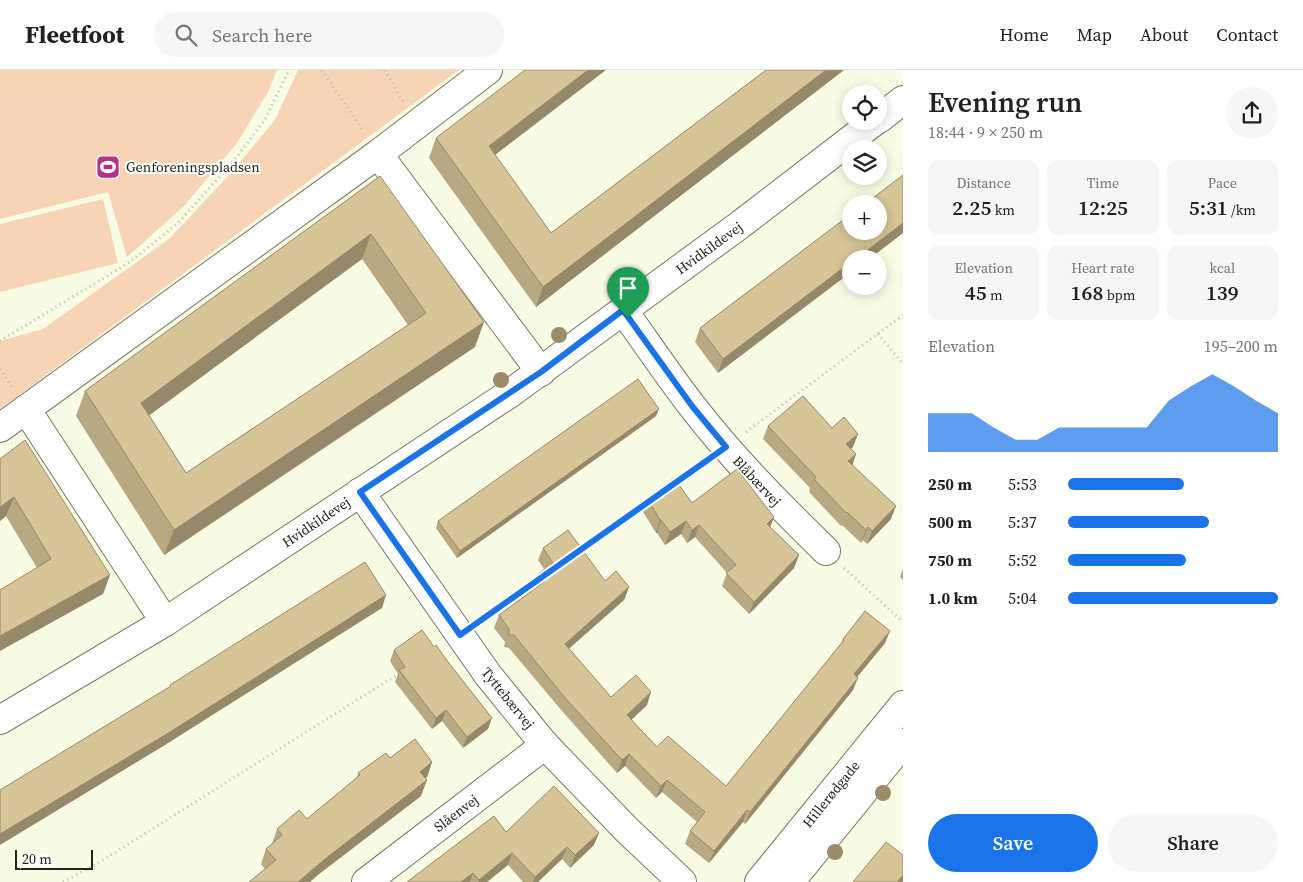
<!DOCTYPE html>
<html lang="en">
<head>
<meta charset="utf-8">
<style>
  body { margin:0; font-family:"Source Serif 4",serif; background:#f6f6f6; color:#202124; height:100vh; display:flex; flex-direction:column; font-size:19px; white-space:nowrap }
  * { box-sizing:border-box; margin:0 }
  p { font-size:16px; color:#757577 }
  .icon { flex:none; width:28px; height:28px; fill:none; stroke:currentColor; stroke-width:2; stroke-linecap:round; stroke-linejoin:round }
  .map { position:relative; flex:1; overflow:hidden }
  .details { display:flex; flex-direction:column; background:#fff; width:400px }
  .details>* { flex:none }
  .controls { position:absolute; left:842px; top:15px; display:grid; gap:10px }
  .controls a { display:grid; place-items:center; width:45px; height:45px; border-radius:50%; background:#fff; box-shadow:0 2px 12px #0003; font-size:25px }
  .scale { position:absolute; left:15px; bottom:12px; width:78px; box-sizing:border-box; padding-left:5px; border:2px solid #23241c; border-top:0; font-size:14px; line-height:18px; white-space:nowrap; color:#23241c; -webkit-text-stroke:4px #fff; paint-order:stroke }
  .pin { position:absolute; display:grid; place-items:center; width:42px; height:42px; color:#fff; margin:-51px -21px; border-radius:50% 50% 50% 0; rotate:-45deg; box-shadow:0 0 5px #0007 }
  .pin .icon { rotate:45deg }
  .round { display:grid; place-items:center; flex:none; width:52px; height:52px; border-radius:26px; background:#f6f6f6 }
  .headline { display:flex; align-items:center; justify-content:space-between; height:85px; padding:0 25px }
  h1 { font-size:28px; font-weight:600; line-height:38px }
  .stats { display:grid; grid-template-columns:repeat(3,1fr); gap:8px; height:85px; padding:5px 25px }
  .stats div { display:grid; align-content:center; border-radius:12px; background:#f6f6f6; text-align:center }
  .stats b { font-size:21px; font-weight:600 }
  .stats small { font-size:14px; font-weight:400 }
  .stats p { font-size:14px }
  .chart { height:140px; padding:10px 25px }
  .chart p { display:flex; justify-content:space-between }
  .chart svg { width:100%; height:90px; margin-top:5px; fill:#1a73e8; opacity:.7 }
  .primary-button { display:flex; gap:10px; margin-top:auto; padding:10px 25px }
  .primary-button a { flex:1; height:58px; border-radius:30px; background:#1a73e8; color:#fff; font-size:20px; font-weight:600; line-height:58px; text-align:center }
  .primary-button a+a { background:#f6f6f6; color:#202124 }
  ul { padding:0 25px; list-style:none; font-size:16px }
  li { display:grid; grid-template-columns:80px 60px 1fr; align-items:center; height:38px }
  li i { height:12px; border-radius:6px; background:#1a73e8 }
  header { display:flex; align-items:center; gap:30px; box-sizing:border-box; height:70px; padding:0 25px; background:#fff; border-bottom:1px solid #e0e0e0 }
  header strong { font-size:24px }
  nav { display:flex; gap:28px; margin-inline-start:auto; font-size:18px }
  .search { width:350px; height:45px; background:#f6f6f6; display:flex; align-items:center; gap:12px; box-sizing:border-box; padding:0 18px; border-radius:28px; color:#757577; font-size:19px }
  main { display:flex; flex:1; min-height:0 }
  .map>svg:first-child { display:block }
  .green { fill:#f8d4b6 }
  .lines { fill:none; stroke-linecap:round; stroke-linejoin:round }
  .minor-casing { stroke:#777966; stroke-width:30 }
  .path { stroke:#b9bba9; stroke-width:3; stroke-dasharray:1 4; stroke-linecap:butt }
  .minor { stroke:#fff; stroke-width:28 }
  .tree { fill:#9e8b6a }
  .wall { fill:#b9a982; fill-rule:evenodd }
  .shaded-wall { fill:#96896a }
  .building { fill:#d7c497; stroke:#96896a; fill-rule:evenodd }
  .route-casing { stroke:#fff; stroke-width:10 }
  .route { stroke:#1a73e8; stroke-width:6 }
  .labels { text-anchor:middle; stroke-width:4; stroke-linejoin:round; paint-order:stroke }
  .poi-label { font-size:14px; fill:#23241c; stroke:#fff; text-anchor:start }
  .street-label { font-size:14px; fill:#23241c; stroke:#fff }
</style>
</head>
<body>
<header>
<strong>Fleetfoot</strong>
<div class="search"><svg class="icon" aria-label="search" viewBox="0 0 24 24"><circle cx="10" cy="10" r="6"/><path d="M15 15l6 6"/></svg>Search here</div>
<nav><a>Home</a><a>Map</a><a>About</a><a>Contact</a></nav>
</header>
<main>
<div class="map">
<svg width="903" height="812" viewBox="0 0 903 812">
  <rect width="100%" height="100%" fill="#f9fce5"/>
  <!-- green -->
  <g class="green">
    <path d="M 0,0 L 277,0 L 268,22 L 237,73 L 184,136 L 127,187 L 108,122 L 0,149 Z"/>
    <path d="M 298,0 L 459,0 L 0,339 L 0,271 L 43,259 L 169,169 L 229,105 L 275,50 Z"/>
    <path d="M 103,129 L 118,193 L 0,222 L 0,154 Z"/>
  </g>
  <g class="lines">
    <!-- minor casing -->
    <g class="minor-casing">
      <g id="minor">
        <path d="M 879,49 L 903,30"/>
        <path d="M 378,84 L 541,302"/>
        <path d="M 623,240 C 646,272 668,305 692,336 C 732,388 779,435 826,481"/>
        <path d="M 26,339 L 165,552"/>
        <path d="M 0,358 L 378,84 L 488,0"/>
        <path d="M 360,422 L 488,605 L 545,675 L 627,760 L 682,812"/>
        <path d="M 0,650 L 165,552 L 512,322 L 741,154 L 875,51"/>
        <path d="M 366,812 L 545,675"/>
        <path d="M 759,812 L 903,635"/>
        <path d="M 790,812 L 903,673"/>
      </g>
    </g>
    <!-- path -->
    <g class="path">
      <path d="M 322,0 L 364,62"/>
      <path d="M 385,0 L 404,33"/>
      <path d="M 878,264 L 903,294"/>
      <path d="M 0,271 L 130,192 L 178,153 L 232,93 L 264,51 L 289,0"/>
      <path d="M 0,299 L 12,317"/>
      <path d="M 746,362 L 903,245"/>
      <path d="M 675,413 L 705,392"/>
      <path d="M 579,481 L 647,433"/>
      <path d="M 844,498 L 903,552"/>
      <path d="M 481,550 L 537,510"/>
      <path d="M 63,812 L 100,792 L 400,603"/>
    </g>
    <!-- minor -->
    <use href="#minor" class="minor"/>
  </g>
  <!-- trees -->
  <g class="tree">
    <circle cx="559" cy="265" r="8"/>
    <circle cx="501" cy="310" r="8"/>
    <circle cx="883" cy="723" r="8"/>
    <circle cx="835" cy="782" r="8"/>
  </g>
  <!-- wall -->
  <g class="wall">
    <path d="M 766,0 L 844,0 L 536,237 L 429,88 L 436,68 L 495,85 L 551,163 Z"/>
    <path d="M 903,105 L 903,163 L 869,189 L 851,189 L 851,202 L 718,303 L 695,272 L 700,258 Z"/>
    <path d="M 380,106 L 475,277 L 164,485 L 76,346 L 85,321 ZM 362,189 L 408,255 L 186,403 L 149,345 Z"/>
    <path d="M 656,346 L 457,488 L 436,458 L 438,451 Z"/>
    <path d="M 768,356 L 832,358 L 853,377 L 851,379 L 856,384 L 852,395 L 891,449 L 867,474 L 863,470 L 861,473 L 842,455 L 841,456 L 809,422 L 810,418 L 763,369 Z"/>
    <path d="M 0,389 L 110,505 L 103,524 L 37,498 L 6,446 L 0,451 Z"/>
    <path d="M 647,428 L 692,433 L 774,447 L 770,457 L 799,485 L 794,498 L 749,544 L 722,516 L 727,503 L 695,467 L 687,473 L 681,464 L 665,475 L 657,463 L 656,463 L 642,440 Z"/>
    <path d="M 543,478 L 605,511 L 629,517 L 624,530 L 569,579 L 611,627 L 647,635 L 631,650 L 657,677 L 726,716 L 841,574 L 843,569 L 885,573 L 857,607 L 853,620 L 745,754 L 743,752 L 709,793 L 685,774 L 690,761 L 697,752 L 662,722 L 656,728 L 625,696 L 617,703 L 562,641 L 509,578 L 504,577 L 505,572 L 494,558 L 499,545 L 535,518 L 533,517 L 538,504 L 544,499 L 538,490 Z"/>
    <path d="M 903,499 L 903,510 L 900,507 Z"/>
    <path d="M 394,580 L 488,659 L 463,678 L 442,651 L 432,659 L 395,612 L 398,604 L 390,591 Z"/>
    <path d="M 390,688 L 432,692 L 427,707 L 425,708 L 421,726 L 319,804 L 265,799 L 261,794 L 266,779 L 272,774 L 277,759 L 307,749 L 357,708 L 358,703 Z"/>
    <path d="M 506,762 L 594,775 L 570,798 L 562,789 L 538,812 L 523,812 L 508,795 L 487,812 L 407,812 Z"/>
  </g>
  <!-- shaded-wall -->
  <g class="shaded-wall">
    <path d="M 588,0 L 606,0 L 482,95 L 489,76 Z"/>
    <path d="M 826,0 L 844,0 L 536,237 L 543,217 Z"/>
    <path d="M 903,153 L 903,163 L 869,189 L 856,189 Z"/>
    <path d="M 371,164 L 362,189 L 132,358 L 141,333 Z"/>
    <path d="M 851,192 L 851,202 L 718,303 L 723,289 Z"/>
    <path d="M 484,252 L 475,277 L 164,485 L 174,460 Z"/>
    <path d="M 659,339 L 656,346 L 457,488 L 460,481 Z"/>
    <path d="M 858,364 L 853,377 L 842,387 L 846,374 Z"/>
    <path d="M 856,384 L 852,397 L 848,391 Z"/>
    <path d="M 14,427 L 6,446 L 0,451 L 0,437 Z"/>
    <path d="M 896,436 L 891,449 L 867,474 L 872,461 Z"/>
    <path d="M 774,447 L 769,460 L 767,454 Z"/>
    <path d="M 660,450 L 661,450 L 657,463 L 656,463 Z"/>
    <path d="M 686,451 L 681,464 L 665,475 L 670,462 Z"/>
    <path d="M 699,455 L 695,467 L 687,473 L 692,460 Z"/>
    <path d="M 868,457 L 863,470 L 861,473 L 866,460 Z"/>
    <path d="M 799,485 L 794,498 L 749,544 L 754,532 Z"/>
    <path d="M 110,505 L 103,524 L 0,581 L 0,566 Z"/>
    <path d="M 629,517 L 624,530 L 560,586 L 565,574 Z"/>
    <path d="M 386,525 L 382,538 L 165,675 L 0,775 L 0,764 Z"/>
    <path d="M 890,561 L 885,573 L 849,617 L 854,604 Z"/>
    <path d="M 858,608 L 853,620 L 745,754 L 750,742 Z"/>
    <path d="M 651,622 L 647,635 L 623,658 L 627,645 Z"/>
    <path d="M 446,640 L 442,651 L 432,659 L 436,648 Z"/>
    <path d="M 492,648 L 488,659 L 463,678 L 467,667 Z"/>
    <path d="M 629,684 L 625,696 L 617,703 L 622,690 Z"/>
    <path d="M 432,692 L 427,707 L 415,717 L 420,702 Z"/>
    <path d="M 427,710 L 421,726 L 319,804 L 310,812 L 298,812 L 325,789 Z"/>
    <path d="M 667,710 L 662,722 L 656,728 L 661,716 Z"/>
    <path d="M 747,740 L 743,752 L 709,793 L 714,781 Z"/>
    <path d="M 599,763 L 594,775 L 570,798 L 575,785 Z"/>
    <path d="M 567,777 L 562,789 L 538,812 L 533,812 L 535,807 Z"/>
    <path d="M 512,783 L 508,795 L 487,812 L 478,812 L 479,810 Z"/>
    <path d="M 473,803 L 470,812 L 461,812 Z"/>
    <path d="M 903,805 L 903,812 L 897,812 Z"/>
  </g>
  <!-- building -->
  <g class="building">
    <path d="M 525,0 L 588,0 L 489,76 L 551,163 L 766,0 L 826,0 L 543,217 L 436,68 Z"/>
    <path d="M 903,105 L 903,153 L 856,189 L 851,189 L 851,192 L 723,289 L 700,258 L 851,144 L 851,161 L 879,161 L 879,134 L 865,134 Z"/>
    <path d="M 380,106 L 484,252 L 174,460 L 85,321 ZM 371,164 L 426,243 L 186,403 L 141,333 Z"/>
    <path d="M 638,309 L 659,339 L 460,481 L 438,451 Z"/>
    <path d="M 803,326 L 832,358 L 844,347 L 858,364 L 846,374 L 856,384 L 848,391 L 896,436 L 872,461 L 868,457 L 866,460 L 847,442 L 846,443 L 814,409 L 816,407 L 768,356 Z"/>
    <path d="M 25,370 L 110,505 L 0,566 L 0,520 L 51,489 L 14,427 L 0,437 L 0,389 Z"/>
    <path d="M 737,399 L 774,447 L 767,454 L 799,485 L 754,532 L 726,503 L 736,495 L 699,455 L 692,460 L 686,451 L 670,462 L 661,450 L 660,450 L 647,428 L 674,408 L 692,433 Z"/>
    <path d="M 568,460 L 605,511 L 616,501 L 629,517 L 565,574 L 611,627 L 636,605 L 651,622 L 627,645 L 657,677 L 668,666 L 726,716 L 844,570 L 843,569 L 865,541 L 890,561 L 854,604 L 858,608 L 750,742 L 747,740 L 714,781 L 690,761 L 705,742 L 667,710 L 661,716 L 629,684 L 622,690 L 566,629 L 514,565 L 509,565 L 509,559 L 499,545 L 544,512 L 538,504 L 553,493 L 543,478 Z"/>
    <path d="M 365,492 L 386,525 L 170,662 L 0,764 L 0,720 L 171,616 L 170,615 Z"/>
    <path d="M 422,560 L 434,577 L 436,575 L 448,592 L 492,648 L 467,667 L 446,640 L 436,648 L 399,600 L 405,597 L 394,580 Z"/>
    <path d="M 415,669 L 432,692 L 420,702 L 427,710 L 325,789 L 298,812 L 249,812 L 276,790 L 266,779 L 282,765 L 277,759 L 299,740 L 307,749 L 360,705 L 358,703 L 386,683 L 390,688 Z"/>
    <path d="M 554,716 L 599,763 L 575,785 L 567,777 L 535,807 L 512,783 L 479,810 L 473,803 L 461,812 L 407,812 L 494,746 L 506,762 Z"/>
    <path d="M 886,772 L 903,785 L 903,805 L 897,812 L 853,812 Z"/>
  </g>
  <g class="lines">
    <!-- route casing -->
    <g class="route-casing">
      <path id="route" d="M 623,240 L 692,336 L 726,377 L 460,565 L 360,422 L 541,302 Z"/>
    </g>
    <!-- route -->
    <use href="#route" class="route"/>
  </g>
  <!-- icons -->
  <defs>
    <g id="stadium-square" transform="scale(1.25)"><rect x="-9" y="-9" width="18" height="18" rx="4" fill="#b23585" stroke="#fff"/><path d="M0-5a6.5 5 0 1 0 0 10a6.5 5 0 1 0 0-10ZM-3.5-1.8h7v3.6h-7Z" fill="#fff"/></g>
  </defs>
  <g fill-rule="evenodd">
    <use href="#stadium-square" x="108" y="97"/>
  </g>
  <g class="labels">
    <!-- poi labels -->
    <g class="poi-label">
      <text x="126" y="102">Genforeningspladsen</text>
    </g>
    <!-- street labels -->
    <g class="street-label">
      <text transform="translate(709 178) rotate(-36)" y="5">Hvidkildevej</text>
      <text transform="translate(757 411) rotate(47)" y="5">Blåbærvej</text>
      <text transform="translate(316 452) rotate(-34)" y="5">Hvidkildevej</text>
      <text transform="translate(508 628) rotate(51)" y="5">Tyttebærvej</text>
      <text transform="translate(831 724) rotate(-51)" y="5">Hillerødgade</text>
      <text transform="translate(456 743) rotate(-37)" y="5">Slåenvej</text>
    </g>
  </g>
</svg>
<div class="controls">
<a><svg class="icon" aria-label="locate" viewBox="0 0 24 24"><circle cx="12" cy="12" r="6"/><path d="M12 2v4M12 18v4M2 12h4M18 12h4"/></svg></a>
<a><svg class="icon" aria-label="layers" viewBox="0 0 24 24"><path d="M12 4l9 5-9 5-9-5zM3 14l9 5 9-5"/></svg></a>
<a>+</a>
<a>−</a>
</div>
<div class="scale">20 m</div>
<div class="pin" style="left:628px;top:248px;background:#1e9e55"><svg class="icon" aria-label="arrive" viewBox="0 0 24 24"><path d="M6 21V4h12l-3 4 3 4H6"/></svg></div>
</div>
<section class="details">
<div class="headline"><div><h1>Evening run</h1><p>18:44 · 9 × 250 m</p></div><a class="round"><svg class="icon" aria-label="share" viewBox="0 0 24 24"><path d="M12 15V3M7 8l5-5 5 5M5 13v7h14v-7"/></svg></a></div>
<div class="stats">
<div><p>Distance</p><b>2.25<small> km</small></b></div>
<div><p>Time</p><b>12:25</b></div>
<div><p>Pace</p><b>5:31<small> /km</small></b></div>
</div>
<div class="stats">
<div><p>Elevation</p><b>45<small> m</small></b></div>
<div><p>Heart rate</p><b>168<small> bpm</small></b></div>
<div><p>kcal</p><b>139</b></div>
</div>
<div class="chart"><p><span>Elevation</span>195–200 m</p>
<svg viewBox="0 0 160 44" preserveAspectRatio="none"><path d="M0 44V25L10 25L20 25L30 32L40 38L50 38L60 32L70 32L80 32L90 32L100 32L110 19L120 12L130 6L140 12L150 19L160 25V44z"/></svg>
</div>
<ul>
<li><b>250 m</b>5:53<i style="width:55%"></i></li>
<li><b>500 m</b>5:37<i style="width:67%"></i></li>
<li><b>750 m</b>5:52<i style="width:56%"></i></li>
<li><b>1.0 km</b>5:04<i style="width:100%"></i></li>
</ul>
<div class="primary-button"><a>Save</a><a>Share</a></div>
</section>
</main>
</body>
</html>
